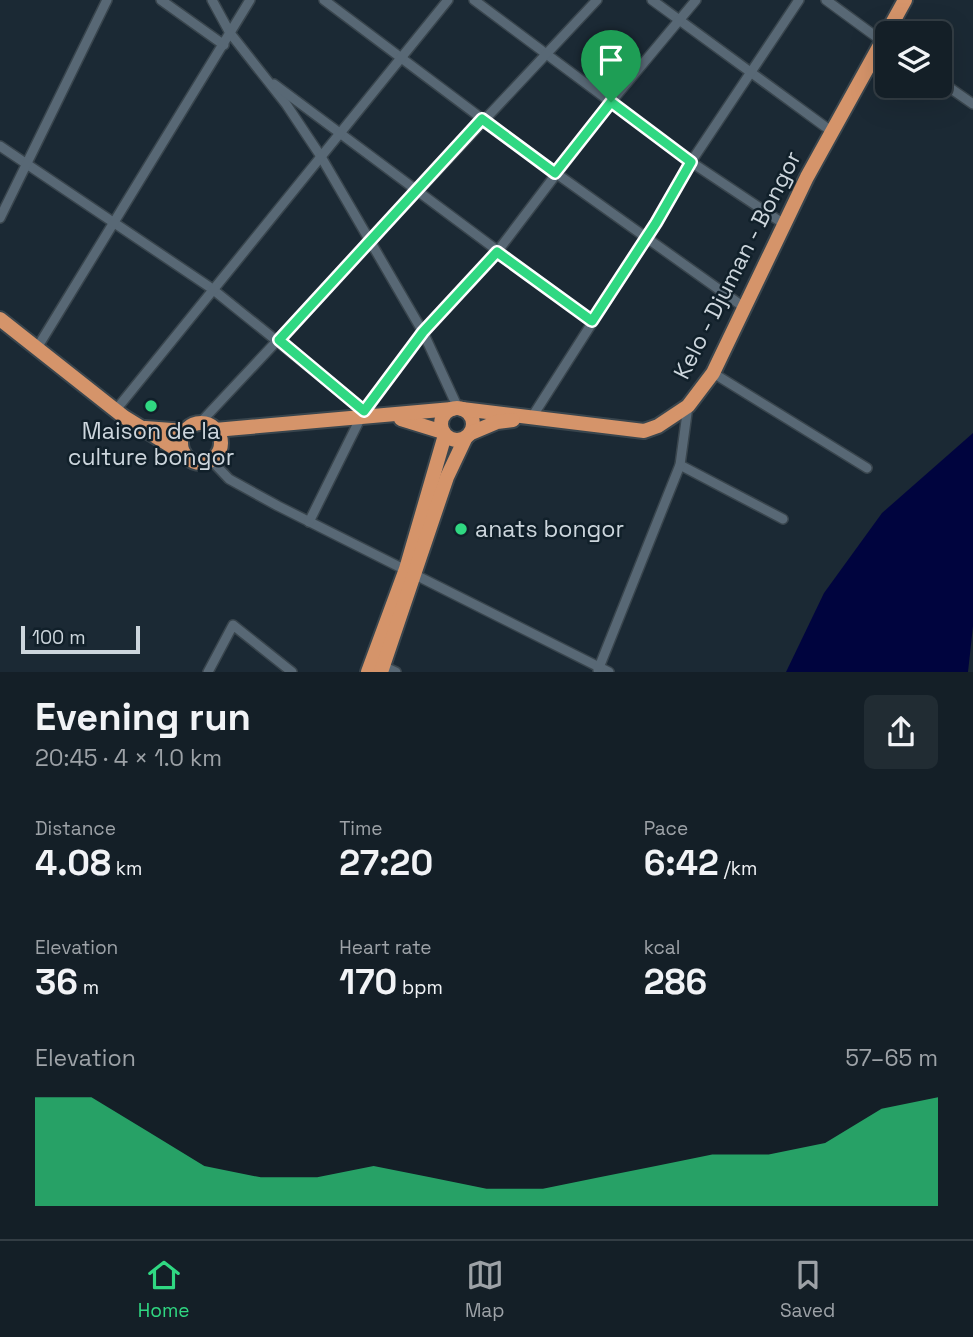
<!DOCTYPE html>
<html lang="en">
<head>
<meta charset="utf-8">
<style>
  body { margin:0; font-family:"Space Grotesk",sans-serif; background:#212c33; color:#f1f3f6; height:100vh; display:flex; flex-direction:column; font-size:26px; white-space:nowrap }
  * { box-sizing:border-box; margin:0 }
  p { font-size:23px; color:#9da2a7 }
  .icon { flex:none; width:38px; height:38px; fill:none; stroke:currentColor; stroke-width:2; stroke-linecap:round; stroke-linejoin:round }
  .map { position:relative; height:672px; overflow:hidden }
  .panel { display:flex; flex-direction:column; background:#141f27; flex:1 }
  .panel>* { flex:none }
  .buttons { position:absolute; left:875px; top:21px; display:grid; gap:14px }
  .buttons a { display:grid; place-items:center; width:77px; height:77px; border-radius:10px; background:#141f27; box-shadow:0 7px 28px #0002,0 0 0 2px #333d44; font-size:35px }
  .scale { position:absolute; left:21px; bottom:18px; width:119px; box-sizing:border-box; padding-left:7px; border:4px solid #cdd6dd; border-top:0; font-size:19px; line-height:24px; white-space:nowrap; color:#cdd6dd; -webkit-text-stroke:5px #11202a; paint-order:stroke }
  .pin { position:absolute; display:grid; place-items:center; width:60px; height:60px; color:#fff; margin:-72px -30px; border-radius:50% 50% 50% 0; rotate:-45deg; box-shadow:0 0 7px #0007 }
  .pin .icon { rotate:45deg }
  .round { display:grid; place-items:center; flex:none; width:74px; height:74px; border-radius:10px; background:#212c33 }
  .overview { display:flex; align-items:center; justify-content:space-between; height:119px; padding:0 35px }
  h1 { font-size:38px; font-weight:800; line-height:52px }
  .metrics { display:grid; grid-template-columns:repeat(3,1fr); gap:10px; height:119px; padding:7px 35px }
  .metrics div { display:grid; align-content:center }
  .metrics b { font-size:35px; font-weight:800 }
  .metrics small { font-size:19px; font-weight:400 }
  .metrics p { font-size:19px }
  .chart { height:196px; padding:14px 35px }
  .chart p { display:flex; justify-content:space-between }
  .chart svg { width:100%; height:126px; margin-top:7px; fill:#30d882; opacity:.7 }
  .dock { display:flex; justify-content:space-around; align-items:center; height:98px; border-top:2px solid #333d44; background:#141f27; font-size:19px; color:#9da2a7 }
  .dock a { display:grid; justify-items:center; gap:4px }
  .dock .selected { color:#30d882 }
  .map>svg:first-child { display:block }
  .water { fill:#00043e }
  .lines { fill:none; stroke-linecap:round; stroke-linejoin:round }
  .minor-casing { stroke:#39454d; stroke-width:12 }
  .highway-casing { stroke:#39454d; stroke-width:18 }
  .minor { stroke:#586875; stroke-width:9 }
  .highway { stroke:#d5946a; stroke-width:14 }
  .route-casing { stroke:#fff; stroke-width:14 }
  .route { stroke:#30d882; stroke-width:9 }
  .poi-dot { fill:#30d882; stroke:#11202a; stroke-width:2.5 }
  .labels { text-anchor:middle; stroke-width:5; stroke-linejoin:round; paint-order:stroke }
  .street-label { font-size:23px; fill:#cdd6dd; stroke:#11202a }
  .poi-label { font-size:23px; fill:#cdd6dd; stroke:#11202a }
</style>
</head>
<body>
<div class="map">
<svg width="973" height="672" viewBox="0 0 973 672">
  <rect width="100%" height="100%" fill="#1b2934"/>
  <!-- water -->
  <path class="water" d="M 973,433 L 973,626 L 968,672 L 786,672 L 824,593 L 882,513 Z"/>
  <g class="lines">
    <!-- minor casing -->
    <g class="minor-casing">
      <g id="minor">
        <path d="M 161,0 L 224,45"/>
        <path d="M 212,0 L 230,33 L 286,104 L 320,155 L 423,332 L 458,408"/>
        <path d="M 324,0 L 529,154 L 745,308"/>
        <path d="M 474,0 L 691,162 L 784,224"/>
        <path d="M 652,0 L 831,131"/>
        <path d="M 826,0 L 886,44"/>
        <path d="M 940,81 L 973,104"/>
        <path d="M 274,84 L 592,321"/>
        <path d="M 0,146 L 211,288 L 364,411"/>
        <path d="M 0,218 L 107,0"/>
        <path d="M 37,348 L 250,0"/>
        <path d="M 713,373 L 867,468"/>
        <path d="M 115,411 L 448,0"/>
        <path d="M 532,417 L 656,223 L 691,162 L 799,0"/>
        <path d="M 199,424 L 597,0"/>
        <path d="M 211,460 L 229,479 L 278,506 L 609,672"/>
        <path d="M 680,465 L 783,519"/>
        <path d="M 309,522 L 364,411 L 423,332 L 497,252 L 611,102 L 696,0"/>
        <path d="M 383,666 L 396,672"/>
        <path d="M 598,670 L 680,465 L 688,406"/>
        <path d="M 208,672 L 233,625 L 292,672"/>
      </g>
    </g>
    <!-- highway casing -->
    <g class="highway-casing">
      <g id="highway">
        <path d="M 0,319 L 124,417 L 184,454"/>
        <circle cx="457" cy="424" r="16"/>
        <path d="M 462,409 L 644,431 L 658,426 L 688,406 L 713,373 L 807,177 L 905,0"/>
        <path d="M 401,419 L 443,432"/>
        <circle cx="201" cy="443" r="20"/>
        <path d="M 145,428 L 185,431"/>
        <path d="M 215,430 L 452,409"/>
        <path d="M 471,433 L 497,422 L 513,420"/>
        <path d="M 368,672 L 406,569 L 445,435"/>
        <path d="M 381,672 L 447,477 L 465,439"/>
      </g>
    </g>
    <!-- minor -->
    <use href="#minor" class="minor"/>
    <!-- highway -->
    <use href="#highway" class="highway"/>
  </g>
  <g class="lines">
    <!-- route casing -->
    <g class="route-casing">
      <path id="route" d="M 611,102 L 691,162 L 656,223 L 592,321 L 497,252 L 423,332 L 364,411 L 279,340 L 482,119 L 555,173 Z"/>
    </g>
    <!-- route -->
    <use href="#route" class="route"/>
  </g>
  <!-- markers -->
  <g class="poi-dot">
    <circle cx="151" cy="406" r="7"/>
    <circle cx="461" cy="529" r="7"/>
  </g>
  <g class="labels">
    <!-- street labels -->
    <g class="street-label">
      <text transform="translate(737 265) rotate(-63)" y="8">Kelo - Djuman - Bongor</text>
    </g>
    <!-- poi labels -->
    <g class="poi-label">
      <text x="151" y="439">Maison de la<tspan x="151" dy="26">culture bongor</tspan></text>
      <text x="475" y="537" text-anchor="start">anats bongor</text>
    </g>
  </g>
</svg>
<div class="buttons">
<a><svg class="icon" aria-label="layers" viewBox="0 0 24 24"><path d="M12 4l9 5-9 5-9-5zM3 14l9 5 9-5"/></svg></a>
</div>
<div class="scale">100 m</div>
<div class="pin" style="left:611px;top:102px;background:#1e9e55"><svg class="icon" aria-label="arrive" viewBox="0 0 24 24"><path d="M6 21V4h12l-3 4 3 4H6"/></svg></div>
</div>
<section class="panel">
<div class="overview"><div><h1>Evening run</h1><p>20:45 · 4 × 1.0 km</p></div><a class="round"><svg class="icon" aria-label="share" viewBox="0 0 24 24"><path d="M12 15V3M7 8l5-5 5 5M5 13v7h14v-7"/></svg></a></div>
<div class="metrics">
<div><p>Distance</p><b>4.08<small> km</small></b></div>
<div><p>Time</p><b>27:20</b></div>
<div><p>Pace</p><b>6:42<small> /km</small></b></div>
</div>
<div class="metrics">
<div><p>Elevation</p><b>36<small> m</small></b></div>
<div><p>Heart rate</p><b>170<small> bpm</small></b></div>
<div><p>kcal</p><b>286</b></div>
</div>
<div class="chart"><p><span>Elevation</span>57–65 m</p>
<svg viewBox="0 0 160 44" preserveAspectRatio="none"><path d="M0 44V6L10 6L20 18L30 30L40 34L50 34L60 30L70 34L80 38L90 38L100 34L110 30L120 26L130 26L140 22L150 10L160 6V44z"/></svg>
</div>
</section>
<nav class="dock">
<a class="selected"><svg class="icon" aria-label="home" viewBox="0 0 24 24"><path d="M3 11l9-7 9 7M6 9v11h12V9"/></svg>Home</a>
<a><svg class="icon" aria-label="map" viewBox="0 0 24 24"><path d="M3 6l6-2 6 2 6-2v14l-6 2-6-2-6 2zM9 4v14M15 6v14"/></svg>Map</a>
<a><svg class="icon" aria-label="saved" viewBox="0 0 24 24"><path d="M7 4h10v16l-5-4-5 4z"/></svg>Saved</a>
</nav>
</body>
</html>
